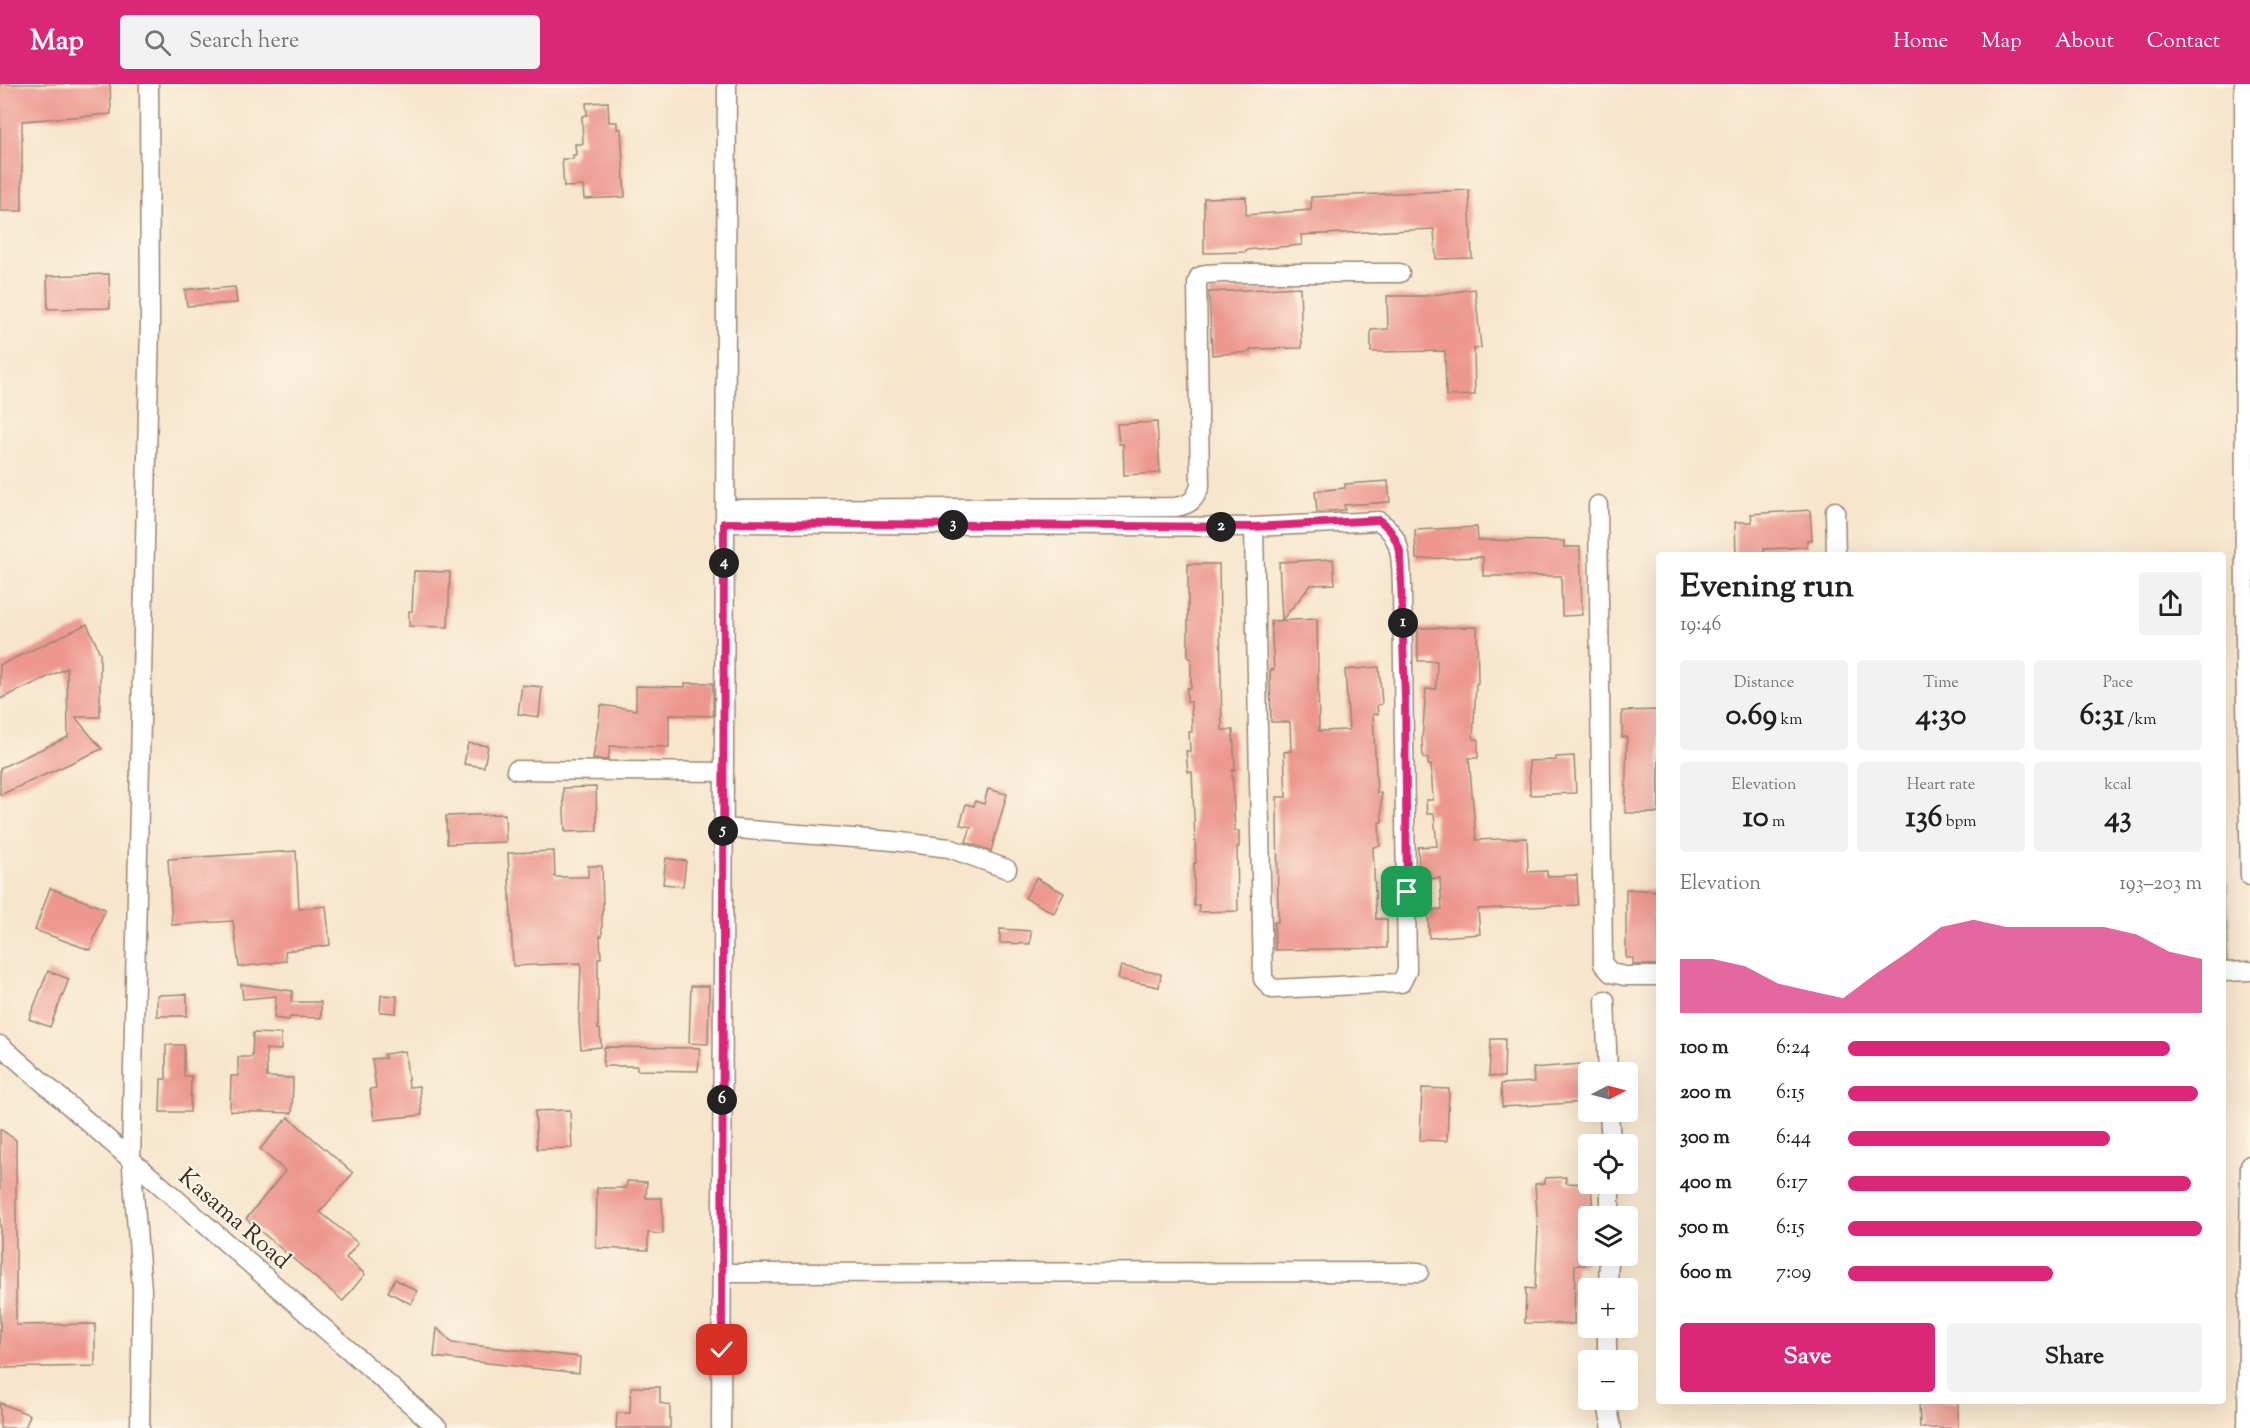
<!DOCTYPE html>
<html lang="en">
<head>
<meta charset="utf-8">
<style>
  body { margin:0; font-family:"Sorts Mill Goudy",serif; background:#f2f2f2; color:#202124; height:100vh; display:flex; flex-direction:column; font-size:22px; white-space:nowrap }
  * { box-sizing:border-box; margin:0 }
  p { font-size:20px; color:#757577 }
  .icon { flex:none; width:33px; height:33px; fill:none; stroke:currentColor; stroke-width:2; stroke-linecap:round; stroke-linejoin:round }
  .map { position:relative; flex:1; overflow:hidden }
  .panel { position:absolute; left:1656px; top:468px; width:570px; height:852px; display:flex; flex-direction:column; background:#fff; border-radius:6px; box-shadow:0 6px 24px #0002 }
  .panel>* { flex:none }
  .needle { width:39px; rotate:84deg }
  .buttons { position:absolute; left:1578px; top:978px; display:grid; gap:12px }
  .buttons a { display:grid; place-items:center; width:60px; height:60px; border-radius:6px; background:#fff; box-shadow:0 6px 24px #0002; font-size:30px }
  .pin { position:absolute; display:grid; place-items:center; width:51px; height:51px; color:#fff; margin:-26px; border-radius:12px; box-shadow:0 3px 9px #0006 }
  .km { position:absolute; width:30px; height:30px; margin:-15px; border-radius:50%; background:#222; color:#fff; font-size:16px; line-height:30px; text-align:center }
  .round { display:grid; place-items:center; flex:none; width:63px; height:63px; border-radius:6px; background:#f2f2f2 }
  .summary { display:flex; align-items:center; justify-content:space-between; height:102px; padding:0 24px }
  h1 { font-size:33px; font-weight:700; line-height:45px }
  .figures { display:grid; grid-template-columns:repeat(3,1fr); gap:9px; height:102px; padding:6px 24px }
  .figures div { display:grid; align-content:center; border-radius:6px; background:#f2f2f2; text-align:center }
  .figures b { font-size:30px; font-weight:700 }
  .figures small { font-size:16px; font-weight:400 }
  .figures p { font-size:16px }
  .chart { height:168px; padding:12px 24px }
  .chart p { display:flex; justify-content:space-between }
  .chart svg { width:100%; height:108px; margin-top:6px; fill:#db2777; opacity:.7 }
  .button { display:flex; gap:12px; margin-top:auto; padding:12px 24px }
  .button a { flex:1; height:69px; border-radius:6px; background:#db2777; color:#fff; font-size:24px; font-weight:700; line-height:69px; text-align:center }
  .button a+a { background:#f2f2f2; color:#202124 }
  ul { padding:0 24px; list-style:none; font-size:20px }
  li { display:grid; grid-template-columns:96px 72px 1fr; align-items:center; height:45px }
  li i { height:15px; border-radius:8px; background:#db2777 }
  header { display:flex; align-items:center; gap:36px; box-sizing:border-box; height:84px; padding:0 30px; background:#db2777; color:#fff }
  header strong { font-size:28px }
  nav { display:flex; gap:33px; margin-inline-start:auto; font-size:21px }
  .search { width:420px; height:54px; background:#f2f2f2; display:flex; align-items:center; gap:15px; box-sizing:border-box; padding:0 21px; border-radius:6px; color:#757577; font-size:22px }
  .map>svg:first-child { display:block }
  .forest { fill:#7a6; stroke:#596a42; stroke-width:1.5 }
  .building { fill:#ed978e }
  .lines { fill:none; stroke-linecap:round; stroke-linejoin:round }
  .minor-casing { stroke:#998875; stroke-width:21 }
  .minor { stroke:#fff; stroke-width:18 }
  .route-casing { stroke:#fff; stroke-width:12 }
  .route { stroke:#db2777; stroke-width:8 }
  .labels { text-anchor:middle; stroke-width:4.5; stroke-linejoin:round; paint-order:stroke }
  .street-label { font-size:24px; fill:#3b2a1e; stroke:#fcf5e5 }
</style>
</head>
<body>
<header>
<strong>Map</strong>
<div class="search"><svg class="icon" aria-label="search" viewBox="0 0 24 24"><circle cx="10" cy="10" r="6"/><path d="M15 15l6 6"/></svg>Search here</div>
<nav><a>Home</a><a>Map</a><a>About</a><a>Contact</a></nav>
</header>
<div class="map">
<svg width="2250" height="1344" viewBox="0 0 2250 1344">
  <rect width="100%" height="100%" fill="#fcf5e5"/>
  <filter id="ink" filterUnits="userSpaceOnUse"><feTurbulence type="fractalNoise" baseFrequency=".0167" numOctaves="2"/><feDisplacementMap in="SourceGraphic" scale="12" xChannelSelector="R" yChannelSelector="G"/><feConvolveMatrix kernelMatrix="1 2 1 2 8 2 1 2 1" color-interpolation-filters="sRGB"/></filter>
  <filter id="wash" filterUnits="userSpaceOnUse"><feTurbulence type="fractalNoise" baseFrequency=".008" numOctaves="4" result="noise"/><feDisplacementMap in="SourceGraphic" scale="24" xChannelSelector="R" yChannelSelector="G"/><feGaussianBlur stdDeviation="1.35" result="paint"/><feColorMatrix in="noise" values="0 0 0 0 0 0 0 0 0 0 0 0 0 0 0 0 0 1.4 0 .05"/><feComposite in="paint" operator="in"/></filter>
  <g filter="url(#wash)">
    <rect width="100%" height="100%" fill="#f7e5cc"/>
    <!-- forest -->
    <path class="forest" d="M 2223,726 L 2230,875 L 2223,875 Z"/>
    <g id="blocks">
      <!-- building -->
      <g class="building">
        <path d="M 0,0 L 110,0 L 111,30 L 22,37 L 22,127 L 0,127 Z"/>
        <path d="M 608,18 L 609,38 L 617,38 L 617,45 L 621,45 L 625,113 L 584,115 L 583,102 L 564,103 L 562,75 L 573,75 L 573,71 L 576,71 L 575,60 L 583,60 L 582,32 L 587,31 L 586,19 Z"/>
        <path d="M 1469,106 L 1472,174 L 1436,175 L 1434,145 L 1301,151 L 1302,161 L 1246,166 L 1246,168 L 1204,169 L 1204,114 L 1246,113 L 1246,131 L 1311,126 L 1311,113 Z"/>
        <path d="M 109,190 L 110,224 L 48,225 L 47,192 Z"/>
        <path d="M 209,203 L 210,205 L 235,203 L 237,219 L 187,222 L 185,206 Z"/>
        <path d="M 1300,203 L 1302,264 L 1250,265 L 1250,268 L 1212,271 L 1209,208 Z"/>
        <path d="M 1475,205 L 1481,264 L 1474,265 L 1475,311 L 1446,312 L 1445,267 L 1371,268 L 1371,246 L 1388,245 L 1387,212 L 1425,212 Z"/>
        <path d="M 1157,338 L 1160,389 L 1124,391 L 1123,360 L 1119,360 L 1117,340 Z"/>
        <path d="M 1388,397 L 1390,418 L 1344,421 L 1345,426 L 1317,428 L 1315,407 L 1345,404 L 1345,400 Z"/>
        <path d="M 1810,426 L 1812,456 L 1807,456 L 1807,463 L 1764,465 L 1764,471 L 1736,471 L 1735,438 L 1752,438 L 1751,430 Z"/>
        <path d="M 1477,443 L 1478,456 L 1564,457 L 1564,463 L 1580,463 L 1582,531 L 1562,532 L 1561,492 L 1483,492 L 1483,473 L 1416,475 L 1415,446 Z"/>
        <path d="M 1333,475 L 1335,500 L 1311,501 L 1282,536 L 1279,478 Z"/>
        <path d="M 1188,480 L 1219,480 L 1222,646 L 1233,646 L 1235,686 L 1232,686 L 1235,747 L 1239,747 L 1239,763 L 1237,763 L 1238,827 L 1199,828 L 1199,821 L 1194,822 L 1194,779 L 1196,779 L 1192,688 L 1188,688 L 1186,667 L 1190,667 L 1189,648 L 1192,648 L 1191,618 L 1187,618 L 1187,604 L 1191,604 L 1191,574 L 1188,574 Z"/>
        <path d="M 414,487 L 450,488 L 448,543 L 409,542 L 409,527 L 412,527 Z"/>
        <path d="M 1317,535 L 1319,647 L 1349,646 L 1345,586 L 1379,583 L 1382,620 L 1377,621 L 1378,630 L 1373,630 L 1377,709 L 1381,709 L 1382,738 L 1379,738 L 1380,762 L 1373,763 L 1376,835 L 1387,835 L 1387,864 L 1275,866 L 1274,838 L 1278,838 L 1277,713 L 1286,713 L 1284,668 L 1291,667 L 1290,638 L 1271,638 L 1270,586 L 1274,586 L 1271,537 Z"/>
        <path d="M 87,540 L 100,569 L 100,633 L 75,633 L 102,665 L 0,711 L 0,684 L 68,653 L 67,584 L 0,615 L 0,581 Z"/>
        <path d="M 1477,543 L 1478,599 L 1476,600 L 1473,655 L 1478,655 L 1478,674 L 1469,674 L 1476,756 L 1527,754 L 1528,788 L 1547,787 L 1547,792 L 1577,791 L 1578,821 L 1478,825 L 1480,850 L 1429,854 L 1428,826 L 1442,825 L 1440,794 L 1419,795 L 1418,763 L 1437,762 L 1434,730 L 1427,730 L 1426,716 L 1433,716 L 1431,681 L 1428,681 L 1428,674 L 1423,674 L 1422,656 L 1426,605 L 1436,605 L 1437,577 L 1418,577 L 1418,544 Z"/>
        <path d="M 685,599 L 713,599 L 713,632 L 669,631 L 669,663 L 610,662 L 608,676 L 593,675 L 601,621 L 636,626 L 636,602 L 685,603 Z"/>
        <path d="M 522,601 L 542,603 L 539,633 L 518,630 Z"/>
        <path d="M 1659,626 L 1659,729 L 1625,729 L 1627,653 L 1622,653 L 1622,627 Z"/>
        <path d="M 468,659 L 488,662 L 484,683 L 464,680 Z"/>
        <path d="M 1574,672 L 1576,709 L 1530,711 L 1529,677 L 1556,676 L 1556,673 Z"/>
        <path d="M 596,703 L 597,747 L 565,748 L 563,704 Z"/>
        <path d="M 988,705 L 1007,710 L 991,767 L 966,758 L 971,743 L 960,741 L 966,720 L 974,722 L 975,717 L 984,720 Z"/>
        <path d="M 505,730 L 506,758 L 447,760 L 446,732 Z"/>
        <path d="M 296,767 L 299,825 L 326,822 L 330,861 L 285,867 L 286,877 L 239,883 L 233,837 L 172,841 L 168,775 Z"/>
        <path d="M 554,767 L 555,793 L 588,793 L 588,782 L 602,782 L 603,826 L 602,826 L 602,852 L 600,852 L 601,874 L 598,874 L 598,945 L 600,945 L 601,963 L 581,965 L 579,938 L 581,879 L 513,882 L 508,769 Z"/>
        <path d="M 666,774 L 686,777 L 683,802 L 663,800 Z"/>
        <path d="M 1036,794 L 1064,809 L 1054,829 L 1025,814 Z"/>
        <path d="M 50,804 L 105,825 L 90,866 L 35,846 Z"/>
        <path d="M 1626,805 L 1659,807 L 1659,881 L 1633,881 L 1633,874 L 1626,874 Z"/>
        <path d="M 1000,845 L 1031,847 L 1030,860 L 1000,859 Z"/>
        <path d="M 1121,882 L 1161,890 L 1159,903 L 1118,895 Z"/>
        <path d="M 48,887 L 69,895 L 50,943 L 29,935 Z"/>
        <path d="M 241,900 L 293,907 L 291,918 L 321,918 L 321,934 L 290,933 L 289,936 L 274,934 L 276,912 L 243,915 Z"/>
        <path d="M 691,902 L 709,902 L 708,960 L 689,959 Z"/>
        <path d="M 187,910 L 187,932 L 157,932 L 157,911 Z"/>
        <path d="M 381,911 L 397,912 L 396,929 L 380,928 Z"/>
        <path d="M 253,949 L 281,950 L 281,966 L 266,965 L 267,993 L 293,994 L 292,1029 L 230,1027 L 231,992 L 238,992 L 238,973 L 252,973 Z"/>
        <path d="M 1491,955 L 1505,955 L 1504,993 L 1489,992 Z"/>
        <path d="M 166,961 L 184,961 L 184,992 L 191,992 L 190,1028 L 160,1028 L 161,995 L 166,995 Z"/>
        <path d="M 604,963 L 700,964 L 698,987 L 637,986 L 637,982 L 603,982 Z"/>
        <path d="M 405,967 L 409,1003 L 419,1002 L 422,1031 L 374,1036 L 370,1005 L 376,1004 L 372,975 L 385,974 L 384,970 Z"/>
        <path d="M 1581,980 L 1582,994 L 1588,993 L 1588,1018 L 1502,1023 L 1501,1000 L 1534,998 L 1533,984 Z"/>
        <path d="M 1422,1004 L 1449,1005 L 1447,1057 L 1420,1056 Z"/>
        <path d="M 570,1026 L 572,1064 L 537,1065 L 535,1027 Z"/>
        <path d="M 288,1033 L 353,1089 L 320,1128 L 358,1159 L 346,1174 L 365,1190 L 343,1217 L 246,1135 L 285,1087 L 260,1065 Z"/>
        <path d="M 0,1045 L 16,1056 L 16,1241 L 95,1240 L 95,1282 L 0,1284 Z"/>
        <path d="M 1566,1093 L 1566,1099 L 1591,1100 L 1593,1132 L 1586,1135 L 1585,1181 L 1575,1181 L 1574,1240 L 1525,1239 L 1526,1204 L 1535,1205 L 1538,1146 L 1535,1100 L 1545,1099 L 1545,1094 Z"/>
        <path d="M 627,1097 L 647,1098 L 646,1114 L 662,1114 L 663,1150 L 648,1149 L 648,1166 L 596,1164 L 597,1104 L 626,1104 Z"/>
        <path d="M 395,1195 L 417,1207 L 411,1220 L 388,1208 Z"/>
        <path d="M 437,1244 L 452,1259 L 580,1273 L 579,1289 L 434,1273 Z"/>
        <path d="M 631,1303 L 660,1303 L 660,1319 L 670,1321 L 670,1344 L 616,1344 L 617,1329 L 630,1329 Z"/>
        <path d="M 1919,1317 L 1958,1317 L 1958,1344 L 1920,1344 Z"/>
        <path d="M 0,1319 L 30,1331 L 25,1344 L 0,1344 Z"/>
      </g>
    </g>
  </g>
  <g filter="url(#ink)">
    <use href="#blocks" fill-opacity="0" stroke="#998875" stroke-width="1.5"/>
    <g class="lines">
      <!-- minor casing -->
      <g class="minor-casing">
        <g id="minor">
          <path d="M 2244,0 L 2245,577 L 2250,792"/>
          <path d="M 1598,421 L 1603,880 L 1611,889 L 1625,892 L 1659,892"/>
          <path d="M 725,425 L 1175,423 C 1190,421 1195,416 1200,402 L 1197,199 L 1199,193 L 1206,190 L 1222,189 L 1400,189"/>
          <path d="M 1835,427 L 1836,471"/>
          <path d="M 724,439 L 1254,443 L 1379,437 C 1403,453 1401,477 1402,504 L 1407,887 L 1401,899 L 1272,905 L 1263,895 L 1254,443"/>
          <path d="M 516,686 L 723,688"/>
          <path d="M 723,744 L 893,757 L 949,764 L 1007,785"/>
          <path d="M 2223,888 L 2250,887"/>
          <path d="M 1605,916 L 1608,988"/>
          <path d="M 0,961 L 438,1344"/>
          <path d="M 1609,1028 L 1611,1060"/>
          <path d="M 1610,1132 L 1610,1100"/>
          <path d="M 722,1189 L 1419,1188"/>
          <path d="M 1608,1204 L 1609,1172"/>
          <path d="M 1607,1276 L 1607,1244"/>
          <path d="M 1606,1316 L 1612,1344"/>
          <path d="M 140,1344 L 142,1205 L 131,1073 L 150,240 L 149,0"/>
          <path d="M 721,1344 L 727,0"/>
          <path d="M 2247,1344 L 2250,1081"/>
        </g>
      </g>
      <!-- minor -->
      <use href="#minor" class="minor"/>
    </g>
  </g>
  <g class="lines" filter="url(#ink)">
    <!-- route casing -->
    <g class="route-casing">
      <path id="route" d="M 722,1266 L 724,439 L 1254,443 L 1379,436 C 1391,445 1395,453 1400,467 L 1405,614 L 1407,808"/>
    </g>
    <!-- route -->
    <use href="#route" class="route"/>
  </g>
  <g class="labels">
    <!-- street labels -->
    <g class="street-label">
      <text transform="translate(235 1134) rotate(41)" y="8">Kasama Road</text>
    </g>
  </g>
</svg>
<div class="buttons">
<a><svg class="needle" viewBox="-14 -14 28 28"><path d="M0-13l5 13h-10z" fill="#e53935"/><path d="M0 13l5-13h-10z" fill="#757577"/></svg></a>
<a><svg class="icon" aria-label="locate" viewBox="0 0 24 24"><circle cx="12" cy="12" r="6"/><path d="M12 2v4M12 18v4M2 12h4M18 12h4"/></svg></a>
<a><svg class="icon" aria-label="layers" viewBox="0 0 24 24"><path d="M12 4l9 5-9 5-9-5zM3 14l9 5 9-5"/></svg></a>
<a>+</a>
<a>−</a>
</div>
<div class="pin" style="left:1407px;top:808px;background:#1e9e55"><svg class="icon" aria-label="arrive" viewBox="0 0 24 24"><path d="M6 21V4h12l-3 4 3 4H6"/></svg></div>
<div class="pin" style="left:722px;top:1266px;background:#d93025"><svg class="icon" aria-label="check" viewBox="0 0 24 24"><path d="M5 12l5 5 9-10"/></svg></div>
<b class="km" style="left:1403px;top:539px">1</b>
<b class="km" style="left:1221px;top:443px">2</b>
<b class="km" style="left:953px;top:441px">3</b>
<b class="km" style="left:724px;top:479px">4</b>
<b class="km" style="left:723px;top:747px">5</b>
<b class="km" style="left:722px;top:1016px">6</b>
<section class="panel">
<div class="summary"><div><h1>Evening run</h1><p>19:46</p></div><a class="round"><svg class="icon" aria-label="share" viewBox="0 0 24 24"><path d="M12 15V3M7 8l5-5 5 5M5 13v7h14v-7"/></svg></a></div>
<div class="figures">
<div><p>Distance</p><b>0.69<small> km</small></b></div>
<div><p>Time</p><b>4:30</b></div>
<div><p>Pace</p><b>6:31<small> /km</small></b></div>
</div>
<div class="figures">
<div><p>Elevation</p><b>10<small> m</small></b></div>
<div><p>Heart rate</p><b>136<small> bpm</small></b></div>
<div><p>kcal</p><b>43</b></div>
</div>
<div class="chart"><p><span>Elevation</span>193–203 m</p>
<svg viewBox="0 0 160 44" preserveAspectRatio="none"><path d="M0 44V22L10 22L20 25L30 32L40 35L50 38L60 28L70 19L80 9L90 6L100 9L110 9L120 9L130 9L140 12L150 19L160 22V44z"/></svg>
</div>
<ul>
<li><b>100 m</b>6:24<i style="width:91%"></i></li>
<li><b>200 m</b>6:15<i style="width:99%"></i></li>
<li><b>300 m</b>6:44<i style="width:74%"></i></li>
<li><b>400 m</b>6:17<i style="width:97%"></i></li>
<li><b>500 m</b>6:15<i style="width:100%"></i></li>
<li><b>600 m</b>7:09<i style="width:58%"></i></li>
</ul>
<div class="button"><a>Save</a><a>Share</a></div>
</section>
</div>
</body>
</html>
